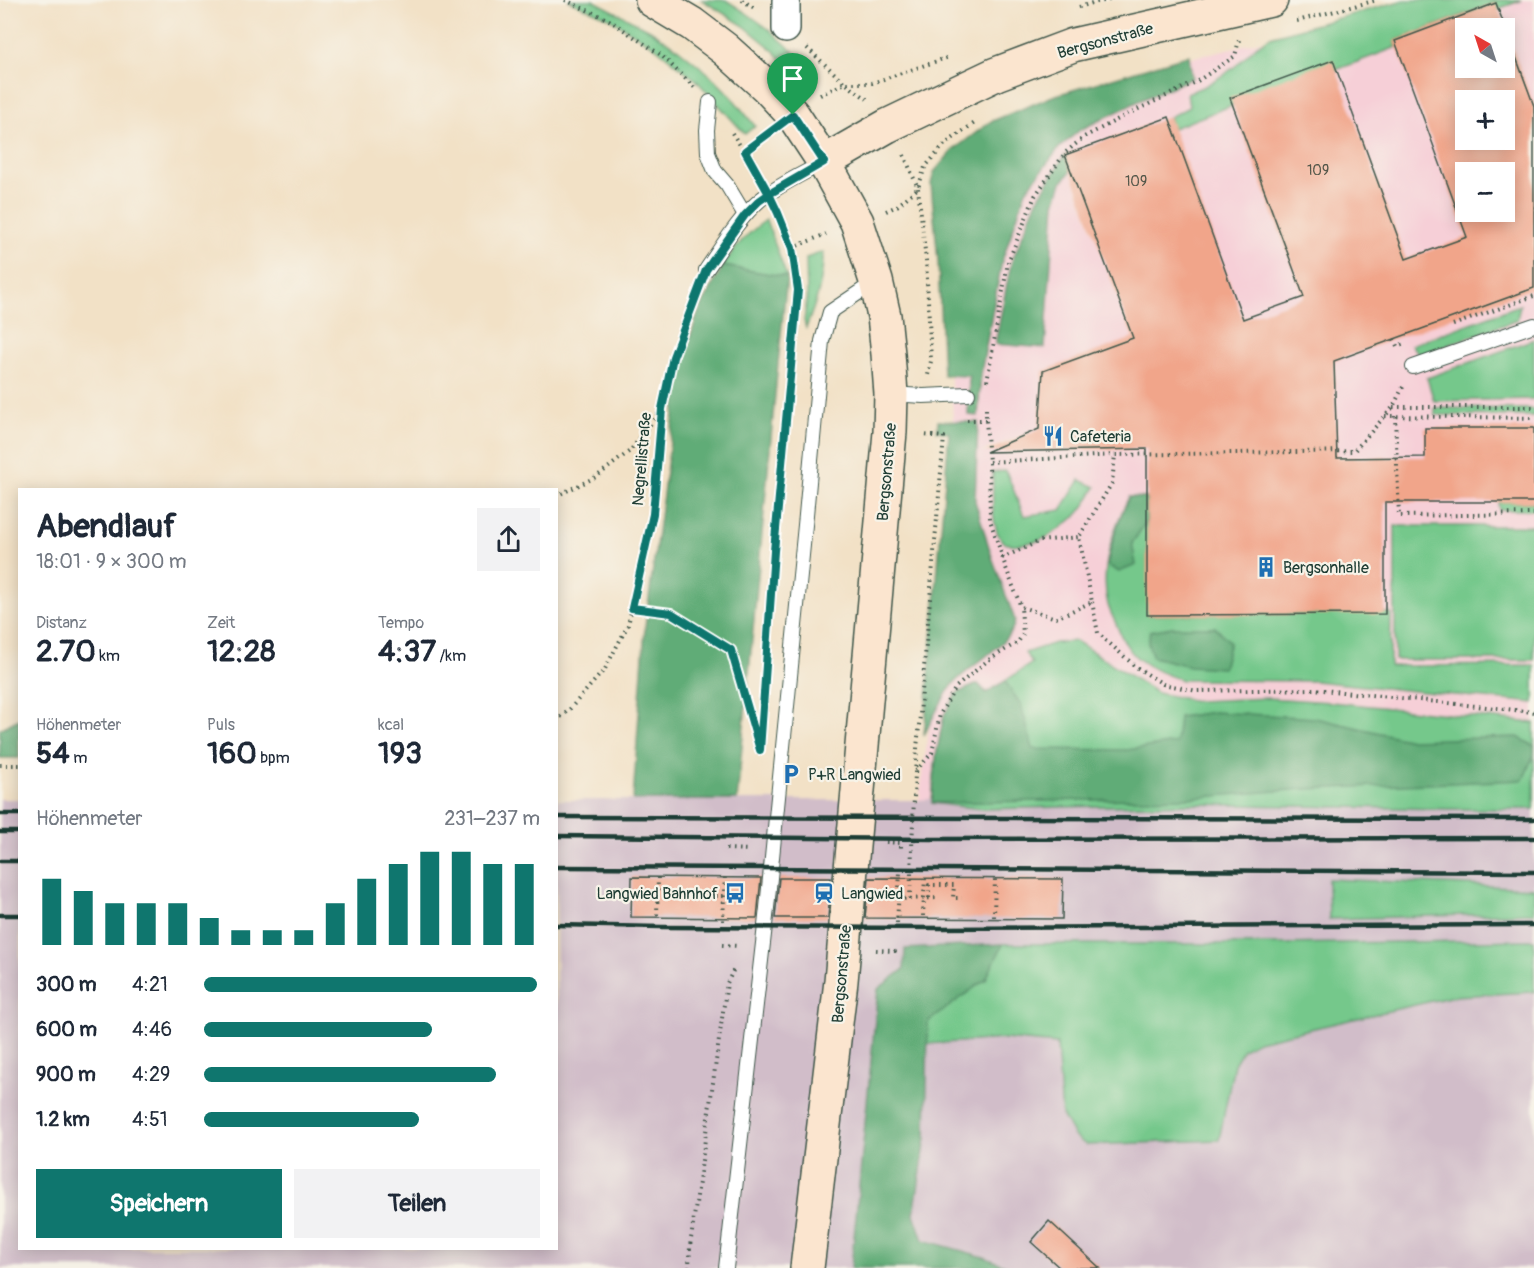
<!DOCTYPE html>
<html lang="de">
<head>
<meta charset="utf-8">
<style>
  body { margin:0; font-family:Pangolin,sans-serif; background:#f2f2f3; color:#1f2937; height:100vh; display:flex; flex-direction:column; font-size:22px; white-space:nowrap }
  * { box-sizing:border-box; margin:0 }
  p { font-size:20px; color:#747a83 }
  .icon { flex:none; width:33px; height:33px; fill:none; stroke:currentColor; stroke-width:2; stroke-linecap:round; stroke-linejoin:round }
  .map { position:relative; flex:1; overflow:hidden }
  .side { position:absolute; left:18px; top:488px; width:540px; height:762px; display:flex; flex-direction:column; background:#fff; border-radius:0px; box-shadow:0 3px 15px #0003 }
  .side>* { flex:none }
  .needle { width:39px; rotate:321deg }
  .controls { position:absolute; left:1455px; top:18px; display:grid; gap:12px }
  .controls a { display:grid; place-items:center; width:60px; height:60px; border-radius:0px; background:#fff; box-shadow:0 3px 15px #0003; font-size:30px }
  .pin { position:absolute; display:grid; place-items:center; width:51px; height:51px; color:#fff; margin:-62px -26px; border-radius:50% 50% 50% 0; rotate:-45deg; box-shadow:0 0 6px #0007 }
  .pin .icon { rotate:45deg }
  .round { display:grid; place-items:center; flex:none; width:63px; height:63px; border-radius:0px; background:#f2f2f3 }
  .overview { display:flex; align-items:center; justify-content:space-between; height:102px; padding:0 18px }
  h1 { font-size:33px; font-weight:800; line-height:45px }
  .figures { display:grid; grid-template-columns:repeat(3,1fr); gap:9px; height:102px; padding:6px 18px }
  .figures div { display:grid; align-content:center }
  .figures b { font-size:30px; font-weight:800 }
  .figures small { font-size:16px; font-weight:400 }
  .figures p { font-size:16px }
  .chart { height:168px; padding:12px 18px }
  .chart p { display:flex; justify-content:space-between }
  .chart svg { width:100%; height:108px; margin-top:6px; stroke:#0f766e; stroke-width:6 }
  .action { display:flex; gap:12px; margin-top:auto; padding:12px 18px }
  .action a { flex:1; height:69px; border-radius:0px; background:#0f766e; color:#fff; font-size:24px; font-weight:800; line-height:69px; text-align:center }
  .action a+a { background:#f2f2f3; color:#1f2937 }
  ul { padding:0 18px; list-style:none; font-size:20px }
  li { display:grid; grid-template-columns:96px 72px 1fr; align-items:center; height:45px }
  li i { height:15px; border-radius:8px; background:#0f766e }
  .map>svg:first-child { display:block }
  .built { fill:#f6cfd7; fill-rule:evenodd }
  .industrial { fill:#d1bdc9 }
  .green { fill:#75c88b; stroke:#4a8260; stroke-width:1.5 }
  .forest { fill:#60ac77; stroke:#407456; stroke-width:1.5 }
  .building { fill:#f1a58a; fill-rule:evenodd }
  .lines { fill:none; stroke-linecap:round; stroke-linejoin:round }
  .lane-casing { stroke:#3f564a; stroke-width:16 }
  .street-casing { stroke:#3f564a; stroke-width:30 }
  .secondary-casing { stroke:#3f564a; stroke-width:36 }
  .path { stroke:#3f564a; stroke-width:4; stroke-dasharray:1.5 4.5; stroke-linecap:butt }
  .lane { stroke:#fff; stroke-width:14 }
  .street { stroke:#fff; stroke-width:27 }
  .secondary { stroke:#fbe5cf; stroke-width:33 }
  .rail { stroke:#1f3d34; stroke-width:4.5 }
  .route-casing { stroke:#fff; stroke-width:12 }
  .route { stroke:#0f766e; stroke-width:8 }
  .labels { text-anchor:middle; stroke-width:4.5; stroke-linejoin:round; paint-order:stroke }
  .number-label { font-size:14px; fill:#54574a }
  .street-label { font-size:16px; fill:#1f3d34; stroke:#f7f3e8 }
  .poi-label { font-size:16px; fill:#1f3d34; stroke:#f7f3e8; text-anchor:start }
</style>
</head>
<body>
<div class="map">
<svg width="1534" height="1268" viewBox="0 0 1534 1268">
  <rect width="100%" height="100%" fill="#f7f3e8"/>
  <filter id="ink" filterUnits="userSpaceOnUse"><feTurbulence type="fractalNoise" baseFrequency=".0167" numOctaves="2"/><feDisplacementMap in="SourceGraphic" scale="12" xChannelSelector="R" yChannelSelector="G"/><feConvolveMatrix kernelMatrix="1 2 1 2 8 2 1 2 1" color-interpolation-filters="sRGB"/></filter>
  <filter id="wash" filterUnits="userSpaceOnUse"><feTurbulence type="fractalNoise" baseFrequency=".008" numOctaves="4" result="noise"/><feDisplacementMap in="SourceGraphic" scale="24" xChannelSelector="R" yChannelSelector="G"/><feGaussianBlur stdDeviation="1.35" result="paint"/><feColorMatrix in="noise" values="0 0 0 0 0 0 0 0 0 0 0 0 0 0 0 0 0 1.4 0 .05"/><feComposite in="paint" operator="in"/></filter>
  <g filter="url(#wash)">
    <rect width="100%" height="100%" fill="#f2e1c6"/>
    <!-- built -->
    <path class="built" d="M 1417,0 L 1534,0 L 1534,106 L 1496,3 L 1395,41 L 1467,237 L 1406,259 L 1333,60 L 1230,98 L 1304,297 L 1243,319 L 1169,118 L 1065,156 L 1143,366 L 1092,353 L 1043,371 L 1039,429 L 981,452 L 1336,445 L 1334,349 L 1534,288 L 1534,428 L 1425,428 L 1425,469 L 1534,470 L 1534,526 L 1395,526 L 1395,660 L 1534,660 L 1534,775 L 919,800 L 954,553 L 957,489 L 950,367 L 1006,174 L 1182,60 L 1386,11 ZM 1384,457 L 1385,614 L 1148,615 L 1148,458 Z"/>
    <!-- industrial -->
    <path class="industrial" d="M 1534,775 L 1534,1268 L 0,1268 L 0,799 L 20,799 L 20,1248 L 556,1248 L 557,800 L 919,800 L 1195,776 Z"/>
    <!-- green -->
    <g class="green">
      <path d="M 568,0 L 593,0 L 650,30 L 676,47 L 708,73 L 730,95 L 755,126 L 745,134 L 696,80 L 655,47 L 609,18 Z"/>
      <path d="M 702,0 L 726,0 L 745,12 L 770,30 L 813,70 L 817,76 L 816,80 L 807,86 L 772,49 L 744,26 Z"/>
      <path d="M 1404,0 L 1522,0 L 1498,9 L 1495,3 L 1395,41 L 1397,47 L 1336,70 L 1231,98 L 1233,105 L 1173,128 L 1169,117 L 1189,107 L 1187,93 L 1205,86 L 1225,74 L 1238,64 L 1256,46 L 1270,37 Z"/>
      <path d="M 766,220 L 787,277 L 723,266 C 737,245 745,235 766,220 Z"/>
      <path d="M 823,252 C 824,279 816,303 806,328 L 804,321 L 807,297 L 806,258 Z"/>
      <path d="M 1520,305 L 1517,320 L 1420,355 L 1411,345 Z"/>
      <path d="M 1534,339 L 1534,399 L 1434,401 L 1427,378 Z"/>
      <path d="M 1435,408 L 1534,409 L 1534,416 L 1435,415 Z"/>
      <path d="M 1006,471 L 1024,516 L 1061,510 L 1080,480 L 1096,487 C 1090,496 1085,507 1078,514 C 1071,521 1056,532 1047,537 C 1039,541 1009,549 1002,541 C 990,527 993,491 993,472 Z"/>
      <path d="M 1129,497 L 1147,498 L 1148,615 L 1391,613 L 1390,666 L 1534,665 L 1534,703 L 1314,681 L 1182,680 C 1167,675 1153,670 1140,660 C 1130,653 1121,638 1117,626 C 1114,619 1110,612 1108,605 C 1099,569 1113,529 1129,497 Z"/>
      <path d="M 1498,502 L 1534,502 L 1534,510 L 1499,510 Z"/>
      <rect x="1395" y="526" width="139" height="134"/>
      <path d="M 1076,641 L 1157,693 L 1197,701 L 1268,698 L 1331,702 L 1534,723 L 1534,809 L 1449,809 L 1190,804 L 983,809 L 932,803 L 936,756 L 944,715 L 957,693 L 978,684 L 987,693 L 1032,663 L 1025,653 L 1055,643 Z"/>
      <path d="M 1328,879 L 1534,888 L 1534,913 L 1329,919 Z"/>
      <path d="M 1534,940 L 1534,992 L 1454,996 L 1258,1041 L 1243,1049 L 1234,1064 L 1219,1140 L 1086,1145 L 1074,1136 L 1062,1115 L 1057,1044 L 1005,1039 L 927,1044 L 927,1022 L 985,979 L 1003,944 L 1279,944 Z"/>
    </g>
    <!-- forest -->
    <g class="forest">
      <path d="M 1189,55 L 1192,78 L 1143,99 L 1080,130 L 1059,148 L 1026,191 L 1002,261 L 981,373 L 978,416 L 968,415 L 969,376 L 943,375 L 938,261 L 931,184 L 934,172 L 952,151 L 990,122 L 1053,96 Z"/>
      <path d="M 1065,155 L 1071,171 L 1062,182 L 1055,204 L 1045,348 L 995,344 L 1011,263 L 1037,200 Z"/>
      <path d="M 723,266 L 787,277 L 778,363 L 737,800 L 633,800 L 645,627 L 671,435 L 682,363 L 698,313 Z"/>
      <path d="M 938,421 L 978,422 L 975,501 L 992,557 L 1015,620 C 1014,642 969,666 954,683 C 943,696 932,720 924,735 L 949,433 L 937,431 Z"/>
      <path d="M 1129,497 L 1147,498 L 1147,521 L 1132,543 L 1136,565 L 1119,572 L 1107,565 C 1112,541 1118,519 1129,497 Z"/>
      <path d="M 1172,627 L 1215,627 L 1230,642 L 1223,668 L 1190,666 L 1153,657 L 1148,644 L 1150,631 Z"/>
      <path d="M 1005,681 L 1021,705 L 1033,749 L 1127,750 L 1176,743 L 1179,717 L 1214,712 L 1315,718 L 1411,740 L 1518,737 L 1534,746 L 1534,754 L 1523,780 L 1303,789 L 1188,798 L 932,803 L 936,756 L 944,715 L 957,693 L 978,684 L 986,693 Z"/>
      <path d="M 19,719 L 19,758 L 0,758 L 0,729 Z"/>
      <path d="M 1003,944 L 986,979 L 928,1022 L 926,1138 L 914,1214 L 923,1240 L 984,1257 L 1011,1268 L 851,1268 L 878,989 L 904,969 L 905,949 Z"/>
    </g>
    <g id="blocks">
      <!-- building -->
      <g class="building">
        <path d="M 1496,3 L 1534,106 L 1534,288 L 1334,361 L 1337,458 L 1425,457 L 1425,428 L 1534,428 L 1534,502 L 1385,502 L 1385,614 L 1147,615 L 1147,449 L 986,452 L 1039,429 L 1043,371 L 1133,338 L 1065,155 L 1169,117 L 1243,319 L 1304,297 L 1230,98 L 1333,60 L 1406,259 L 1467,237 L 1395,41 ZM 1466,28 L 1504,28 L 1504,68 L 1466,68 ZM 1466,100 L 1504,100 L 1504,140 L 1466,140 ZM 1466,172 L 1504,172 L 1504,212 L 1466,212 Z"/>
        <path d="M 632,877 L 761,878 L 757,918 L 631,917 Z"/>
        <path d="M 779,878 L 831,878 L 828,918 L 775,918 Z"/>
        <path d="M 869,878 L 1063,879 L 1062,919 L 865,918 Z"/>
        <path d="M 1049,1221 L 1100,1268 L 1060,1268 L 1031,1242 Z"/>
      </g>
    </g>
  </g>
  <g filter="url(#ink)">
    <use href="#blocks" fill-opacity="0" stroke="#3f564a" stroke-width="1.5"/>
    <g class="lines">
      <!-- lane casing -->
      <g class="lane-casing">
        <g id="lane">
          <path d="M 710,102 L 707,130 L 708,153 L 715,171 L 727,185 L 745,215"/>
          <path d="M 706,270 C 722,247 738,219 760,200 C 778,185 803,174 824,162"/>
          <path d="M 1413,367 L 1534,325"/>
          <path d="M 891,394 L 923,396 L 968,394"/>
          <path d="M 726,1268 L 767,908 L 806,515 L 822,341 L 830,312 L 876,281"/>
        </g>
      </g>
      <!-- street casing -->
      <g class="street-casing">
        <path id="street" d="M 786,29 L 786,0"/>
      </g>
      <!-- secondary casing -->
      <g class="secondary-casing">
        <g id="secondary">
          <path d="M 652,0 L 692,24 L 725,49 L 767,87 L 793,115 L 824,162 L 857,222 L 876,281 L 884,316 L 888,354 L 891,394 L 890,432 L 841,981 L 807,1268"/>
          <path d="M 824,162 L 887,126 L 956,93 L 996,74 L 1073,45 L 1271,0"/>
        </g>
      </g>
      <!-- path -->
      <g class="path">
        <path d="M 565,0 L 609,20 L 661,55 L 695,88"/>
        <path d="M 742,0 L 756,9"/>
        <path d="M 1079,7 L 1092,3 L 1110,0"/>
        <path d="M 1297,21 L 1377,0"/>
        <path d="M 807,48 L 845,83 L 867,99"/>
        <path d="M 820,95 L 845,83 L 872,83 L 949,57"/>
        <path d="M 732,133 L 759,174"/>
        <path d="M 745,151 L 768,133"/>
        <path d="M 904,155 L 918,188 L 926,260 L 931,361 L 928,375"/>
        <path d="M 886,211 L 897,206 L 918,188 L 925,167 L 945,144 L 976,122"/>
        <path d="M 792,248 L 826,234"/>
        <path d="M 1453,325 L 1534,296"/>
        <path d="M 1394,339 L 1397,346 L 1403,344"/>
        <path d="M 987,381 L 1008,262 L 1035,196 L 1065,153 L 1084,137 L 1130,113 L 1196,82 L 1235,56 L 1239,40"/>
        <path d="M 1393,407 L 1534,407"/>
        <path d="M 986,409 L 986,420 L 989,462 L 990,520 L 1006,568 L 1021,607 L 1056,618 L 1092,602 L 1079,537 L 1112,483 L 1115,455 L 1354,451 L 1393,407 L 1403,387"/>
        <path d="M 1385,416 L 1534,418"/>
        <path d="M 1395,416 L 1399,516 L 1534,514"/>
        <path d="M 967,420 L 986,420"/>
        <path d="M 989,462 L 1115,455"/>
        <path d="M 556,496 L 596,477 L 630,451 L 662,409"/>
        <path d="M 1002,558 L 1040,541 L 1079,537"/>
        <path d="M 1092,602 L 1098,633 L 1136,667 L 1163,684 L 1197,691 L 1314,689 L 1534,712"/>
        <path d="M 632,608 L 671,613 L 731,650 L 759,746"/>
        <path d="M 769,627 L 798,289 L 792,248 L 778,213"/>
        <path d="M 556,721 L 568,711 L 605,669 L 628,625 L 653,515 L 662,409 L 673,357 L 698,291"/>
        <path d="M 0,765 L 20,765"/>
        <path d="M 916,771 L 932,753 L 940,714 L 956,687 L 987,661 L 1018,642 L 1023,634 L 1021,607"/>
        <path d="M 886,842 L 901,843 L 901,848"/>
        <path d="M 726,849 L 749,850"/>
        <path d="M 692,896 L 724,896"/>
        <path d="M 929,898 L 929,885 L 954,885 L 953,898 L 962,898"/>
        <path d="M 898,899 L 940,898"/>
        <path d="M 910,899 L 915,772 L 944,437 L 922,435"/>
        <path d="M 657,915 L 658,877"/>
        <path d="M 923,916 L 925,877"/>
        <path d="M 994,917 L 995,877"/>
        <path d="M 723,921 L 725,874"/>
        <path d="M 897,923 L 900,872"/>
        <path d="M 722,945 L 739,946"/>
        <path d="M 876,950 L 895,951 L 895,948"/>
        <path d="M 689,1268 L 690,1246 L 727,983 L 735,967"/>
      </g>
      <!-- lane -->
      <use href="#lane" class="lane"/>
      <!-- street -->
      <use href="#street" class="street"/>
      <!-- secondary -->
      <use href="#secondary" class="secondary"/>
      <!-- rail -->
      <g class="rail">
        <path d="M 0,814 L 20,814"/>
        <path d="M 556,817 L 1534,819"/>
        <path d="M 0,832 L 20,832"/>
        <path d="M 556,836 L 930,839 L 1534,838"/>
        <path d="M 0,861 L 20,861"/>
        <path d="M 556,867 L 1534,872"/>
        <path d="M 0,915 L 20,915"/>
        <path d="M 556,925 L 662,927 L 942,928 L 1534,925"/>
      </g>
    </g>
  </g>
  <g class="lines" filter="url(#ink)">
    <!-- route casing -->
    <g class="route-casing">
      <path id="route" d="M 793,115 L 745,151 L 769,194 L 759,201 L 745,215 L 706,270 L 673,357 L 662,409 L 653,514 L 632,608 L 671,613 L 731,650 L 760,750 L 774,551 L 798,290 L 792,248 L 778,213 L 769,194 L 824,162 L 793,115"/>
    </g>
    <!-- route -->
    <use href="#route" class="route"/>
  </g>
  <!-- icons -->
  <defs>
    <g id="restaurant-bare" transform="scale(1.62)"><path d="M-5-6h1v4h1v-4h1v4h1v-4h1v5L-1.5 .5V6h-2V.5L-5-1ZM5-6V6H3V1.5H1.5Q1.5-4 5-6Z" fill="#1f6fb2" stroke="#f7f3e8" stroke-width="2.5" paint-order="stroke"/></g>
    <g id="building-bare" transform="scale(1.62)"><path d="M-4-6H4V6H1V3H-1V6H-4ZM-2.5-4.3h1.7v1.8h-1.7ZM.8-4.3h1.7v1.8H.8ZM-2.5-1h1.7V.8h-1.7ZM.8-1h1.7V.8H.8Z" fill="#1f6fb2" stroke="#f7f3e8" stroke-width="2.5" paint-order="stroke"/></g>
    <g id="parking-bare" transform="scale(1.62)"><path d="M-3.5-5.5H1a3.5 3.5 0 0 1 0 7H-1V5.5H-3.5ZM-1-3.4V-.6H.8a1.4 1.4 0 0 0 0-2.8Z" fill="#1f6fb2" stroke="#f7f3e8" stroke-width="2.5" paint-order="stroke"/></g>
    <g id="bus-bare" transform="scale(1.62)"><path d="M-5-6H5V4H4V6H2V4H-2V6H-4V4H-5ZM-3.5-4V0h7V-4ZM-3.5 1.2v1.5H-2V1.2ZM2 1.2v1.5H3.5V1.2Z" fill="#1f6fb2" stroke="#f7f3e8" stroke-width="2.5" paint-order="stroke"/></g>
    <g id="station-bare" transform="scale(1.62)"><path d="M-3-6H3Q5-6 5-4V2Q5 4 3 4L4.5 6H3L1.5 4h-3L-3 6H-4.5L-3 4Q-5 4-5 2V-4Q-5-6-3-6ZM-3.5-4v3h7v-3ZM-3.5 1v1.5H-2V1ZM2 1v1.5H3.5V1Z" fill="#1f6fb2" stroke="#f7f3e8" stroke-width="2.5" paint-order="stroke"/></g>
  </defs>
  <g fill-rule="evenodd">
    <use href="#restaurant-bare" x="1053" y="436"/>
    <use href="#building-bare" x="1266" y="567"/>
    <use href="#parking-bare" x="791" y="774"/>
    <use href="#bus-bare" x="735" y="893"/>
    <use href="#station-bare" x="824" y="893"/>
  </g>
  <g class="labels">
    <!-- number labels -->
    <g class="number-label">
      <text x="1318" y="175">109</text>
      <text x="1136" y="186">109</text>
    </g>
    <!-- street labels -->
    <g class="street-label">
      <text transform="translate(1105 40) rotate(-15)" y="6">Bergsonstraße</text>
      <text transform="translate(641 459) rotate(-85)" y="6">Negrellistraße</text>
      <text transform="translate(886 472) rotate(-85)" y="6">Bergsonstraße</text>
      <text transform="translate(841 974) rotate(-85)" y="6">Bergsonstraße</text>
    </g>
    <!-- poi labels -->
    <g class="poi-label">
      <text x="1070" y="442">Cafeteria</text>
      <text x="1283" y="573">Bergsonhalle</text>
      <text x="808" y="780">P+R Langwied</text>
      <text x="718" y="899" text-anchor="end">Langwied Bahnhof</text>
      <text x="841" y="899">Langwied</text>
    </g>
  </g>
</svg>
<div class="controls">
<a><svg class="needle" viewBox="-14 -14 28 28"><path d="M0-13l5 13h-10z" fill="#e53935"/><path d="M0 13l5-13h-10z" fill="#747a83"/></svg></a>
<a>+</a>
<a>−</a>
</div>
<div class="pin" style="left:793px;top:115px;background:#1e9e55"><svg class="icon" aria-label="arrive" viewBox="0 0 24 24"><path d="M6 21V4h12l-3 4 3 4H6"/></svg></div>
<section class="side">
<div class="overview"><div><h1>Abendlauf</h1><p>18:01 · 9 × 300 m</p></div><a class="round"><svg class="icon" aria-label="share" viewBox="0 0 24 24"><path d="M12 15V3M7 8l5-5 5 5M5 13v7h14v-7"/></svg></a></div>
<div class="figures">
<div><p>Distanz</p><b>2.70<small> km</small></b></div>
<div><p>Zeit</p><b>12:28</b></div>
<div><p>Tempo</p><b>4:37<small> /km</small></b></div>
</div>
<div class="figures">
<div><p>Höhenmeter</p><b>54<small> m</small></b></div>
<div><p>Puls</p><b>160<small> bpm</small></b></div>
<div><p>kcal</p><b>193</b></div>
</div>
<div class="chart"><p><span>Höhenmeter</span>231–237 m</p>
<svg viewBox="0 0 160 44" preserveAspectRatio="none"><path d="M5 44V17M15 44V22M25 44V27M35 44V27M45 44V27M55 44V33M65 44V38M75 44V38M85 44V38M95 44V27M105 44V17M115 44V11M125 44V6M135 44V6M145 44V11M155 44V11"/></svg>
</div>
<ul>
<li><b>300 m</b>4:21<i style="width:99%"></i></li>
<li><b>600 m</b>4:46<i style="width:68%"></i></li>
<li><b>900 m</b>4:29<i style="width:87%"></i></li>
<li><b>1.2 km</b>4:51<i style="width:64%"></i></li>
</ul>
<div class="action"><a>Speichern</a><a>Teilen</a></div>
</section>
</div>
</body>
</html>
